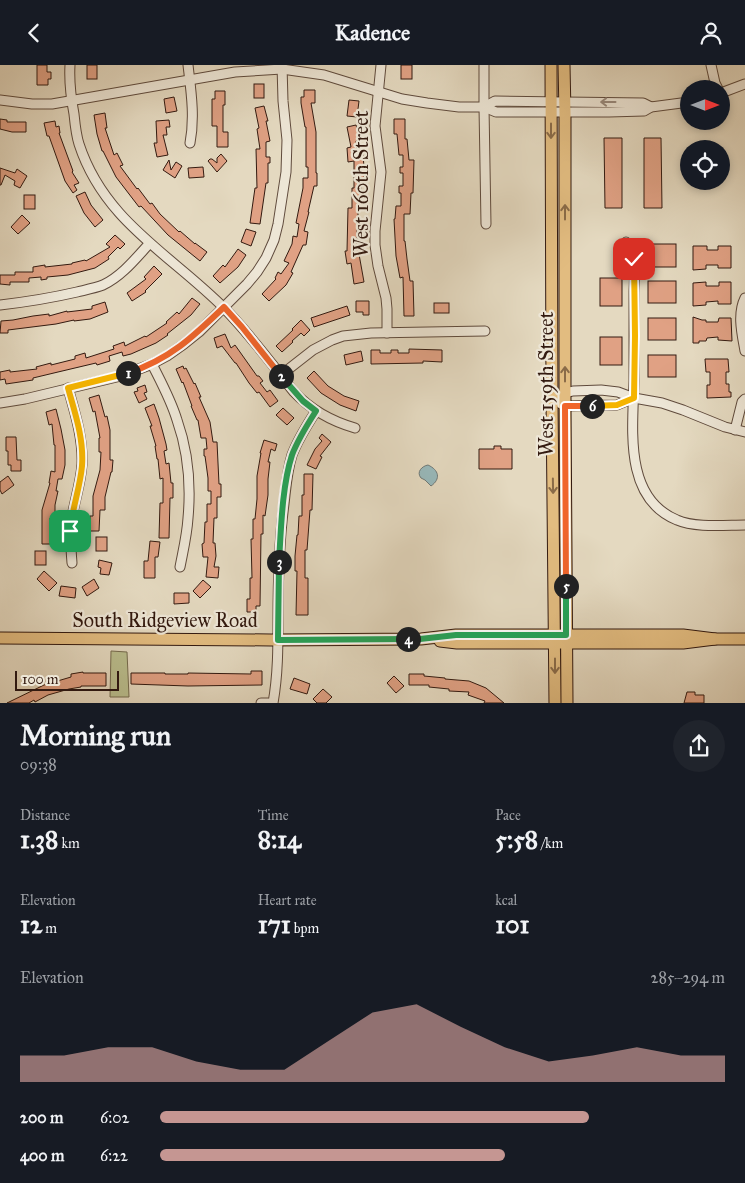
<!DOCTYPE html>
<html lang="en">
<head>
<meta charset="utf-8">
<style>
  body { margin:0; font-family:"IM FELL Great Primer",serif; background:#20242c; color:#f1f3f6; height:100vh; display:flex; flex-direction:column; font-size:19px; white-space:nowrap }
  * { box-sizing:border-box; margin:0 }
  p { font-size:16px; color:#9ea1a6 }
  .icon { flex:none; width:28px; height:28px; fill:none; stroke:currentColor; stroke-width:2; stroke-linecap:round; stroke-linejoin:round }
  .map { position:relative; height:638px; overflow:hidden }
  .drawer { display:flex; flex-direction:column; background:#171b24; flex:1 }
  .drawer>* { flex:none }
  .needle { width:32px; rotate:90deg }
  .tools { position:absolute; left:680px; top:15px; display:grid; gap:10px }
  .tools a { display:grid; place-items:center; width:50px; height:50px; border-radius:50%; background:#171b24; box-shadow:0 2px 8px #0003; font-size:25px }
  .scale { position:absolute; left:15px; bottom:12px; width:104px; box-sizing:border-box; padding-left:5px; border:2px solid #331a10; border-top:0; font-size:14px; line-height:18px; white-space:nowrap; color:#331a10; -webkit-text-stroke:4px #ede6d6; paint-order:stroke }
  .pin { position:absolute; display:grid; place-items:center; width:42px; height:42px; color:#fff; margin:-21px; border-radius:10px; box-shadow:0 2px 8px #0006 }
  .km { position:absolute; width:25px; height:25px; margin:-12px; border-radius:50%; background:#222; color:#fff; font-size:14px; line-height:25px; text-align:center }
  .round { display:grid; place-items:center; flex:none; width:52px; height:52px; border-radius:26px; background:#20242c }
  .summary { display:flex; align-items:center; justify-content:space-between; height:85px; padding:0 20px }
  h1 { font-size:28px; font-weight:700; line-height:38px }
  .metrics { display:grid; grid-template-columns:repeat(3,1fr); gap:8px; height:85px; padding:5px 20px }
  .metrics div { display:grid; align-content:center }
  .metrics b { font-size:25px; font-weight:700 }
  .metrics small { font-size:14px; font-weight:400 }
  .metrics p { font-size:14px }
  .chart { height:140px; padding:10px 20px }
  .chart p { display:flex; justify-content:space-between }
  .chart svg { width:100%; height:90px; margin-top:5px; fill:#c59692; opacity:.7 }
  ul { padding:0 20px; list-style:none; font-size:16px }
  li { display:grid; grid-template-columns:80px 60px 1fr; align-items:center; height:38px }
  li i { height:12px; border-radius:6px; background:#c59692 }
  header { display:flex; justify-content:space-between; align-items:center; height:65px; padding:0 20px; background:#171b24; font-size:22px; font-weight:700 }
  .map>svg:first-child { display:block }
  .green { fill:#babe8e; stroke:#766c4f }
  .water { fill:#98b9bb; stroke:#707977 }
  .building { fill:#e0a184; stroke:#331a10 }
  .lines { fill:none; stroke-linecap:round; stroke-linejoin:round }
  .minor-casing { stroke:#5f4a3c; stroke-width:11 }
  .major-casing { stroke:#331a10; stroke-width:13 }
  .minor { stroke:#ede6d6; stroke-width:9 }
  .major { stroke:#e2bc80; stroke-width:11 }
  .oneway { stroke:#998a7d }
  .oneway2 { stroke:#8a6b48 }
  .split-1-casing { stroke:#fff; stroke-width:10 }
  .split-2-casing { stroke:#fff; stroke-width:10 }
  .split-3-casing { stroke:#fff; stroke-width:10 }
  .split-4-casing { stroke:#fff; stroke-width:10 }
  .split-5-casing { stroke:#fff; stroke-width:10 }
  .split-6-casing { stroke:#fff; stroke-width:10 }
  .split-7-casing { stroke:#fff; stroke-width:10 }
  .split-1 { stroke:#f5b400; stroke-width:6 }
  .split-2 { stroke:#f0652b; stroke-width:6 }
  .split-3 { stroke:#22a559; stroke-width:6 }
  .split-4 { stroke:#22a559; stroke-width:6 }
  .split-5 { stroke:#22a559; stroke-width:6 }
  .split-6 { stroke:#f0652b; stroke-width:6 }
  .split-7 { stroke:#f5b400; stroke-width:6 }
  .labels { text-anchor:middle; stroke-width:4.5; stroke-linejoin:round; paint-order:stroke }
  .street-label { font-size:20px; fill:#331a10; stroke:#ede6d6 }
</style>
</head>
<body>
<header><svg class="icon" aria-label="back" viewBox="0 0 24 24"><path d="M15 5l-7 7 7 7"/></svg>Kadence<svg class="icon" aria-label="person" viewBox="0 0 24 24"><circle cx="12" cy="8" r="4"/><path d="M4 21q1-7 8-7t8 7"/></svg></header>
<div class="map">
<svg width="745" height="638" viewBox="0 0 745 638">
  <rect width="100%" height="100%" fill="#e4d9c0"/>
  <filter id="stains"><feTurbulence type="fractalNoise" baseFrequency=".004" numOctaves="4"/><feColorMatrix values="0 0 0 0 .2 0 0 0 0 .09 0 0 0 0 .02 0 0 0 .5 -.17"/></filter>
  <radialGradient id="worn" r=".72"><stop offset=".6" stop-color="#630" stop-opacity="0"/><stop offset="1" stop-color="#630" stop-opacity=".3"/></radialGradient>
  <!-- green -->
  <path class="green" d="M 111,586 L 127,587 L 129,632 L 110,632 Z"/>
  <!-- water -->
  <path class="water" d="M 428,400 C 439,405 441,414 431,421 C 429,419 427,417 425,415 C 424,414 422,414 421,413 C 416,407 422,401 428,400 Z"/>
  <!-- building -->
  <g class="building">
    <path d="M 37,0 L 47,0 L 47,7 L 51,7 L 51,14 L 48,14 L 48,20 L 37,20 Z"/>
    <rect x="87" y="0" width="10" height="14"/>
    <rect x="401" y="0" width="11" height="14"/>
    <rect x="254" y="19" width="10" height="14"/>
    <path d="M 304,25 L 315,25 L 315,38 L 311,38 L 316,67 L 316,108 L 317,108 L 317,121 L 314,121 L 308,147 L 309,147 L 304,166 L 308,167 L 306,180 L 303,180 L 291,207 L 293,208 L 286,220 L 269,236 L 262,229 L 276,214 L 275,213 L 278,207 L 281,209 L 289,198 L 284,196 L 292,179 L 293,171 L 297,172 L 299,159 L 296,158 L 303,123 L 303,113 L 308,113 L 308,102 L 306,102 L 306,62 L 305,62 L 301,38 L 301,32 L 304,32 Z"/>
    <path d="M 215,26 L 225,26 L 225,40 L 223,40 L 223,67 L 228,67 L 228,82 L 217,82 L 217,61 L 212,61 L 212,34 L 215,34 Z"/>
    <path d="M 174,32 L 177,46 L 166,48 L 164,34 Z"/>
    <path d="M 349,35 L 359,36 L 357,52 L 347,51 Z"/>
    <path d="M 264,41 L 268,56 L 266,56 L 270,76 L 266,77 L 266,92 L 270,92 L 270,98 L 268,98 L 268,118 L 266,118 L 260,159 L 250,158 L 255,123 L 257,123 L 256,84 L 260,84 L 257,64 L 259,63 L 255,43 Z"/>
    <path d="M 105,48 L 107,63 L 105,63 L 114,90 L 117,88 L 123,100 L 120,101 L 137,124 L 138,123 L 150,139 L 152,138 L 160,149 L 179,167 L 180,166 L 195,179 L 195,178 L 207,187 L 200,196 L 168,170 L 141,141 L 139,142 L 116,112 L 103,86 L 102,86 L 97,69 L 94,50 Z"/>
    <path d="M 0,54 L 7,55 L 7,57 L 26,57 L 26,67 L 12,67 L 0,64 Z"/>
    <path d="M 394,54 L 405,54 L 405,74 L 407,74 L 409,95 L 414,95 L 413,128 L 411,128 L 410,149 L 404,149 L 404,176 L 405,176 L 407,194 L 410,216 L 413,216 L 414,251 L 404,251 L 403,212 L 400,213 L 396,191 L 394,154 L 395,154 L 396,141 L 401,141 L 401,128 L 399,128 L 399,121 L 403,121 L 403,108 L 400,108 L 400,102 L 403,102 L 403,90 L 399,90 L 397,69 L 394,69 Z"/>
    <path d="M 169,55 L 170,62 L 166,62 L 167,70 L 163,70 L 168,90 L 157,92 L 154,78 L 157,78 L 156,56 Z"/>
    <path d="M 55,56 L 56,62 L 59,61 L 60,68 L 59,68 L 73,106 L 72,107 L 79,118 L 74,120 L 77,125 L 73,128 L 65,116 L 49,71 L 47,71 L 44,58 Z"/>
    <path d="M 356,60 L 360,75 L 356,76 L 357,89 L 363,88 L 364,103 L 364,118 L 361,118 L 361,139 L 358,139 L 358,157 L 357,157 L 357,178 L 364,217 L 354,219 L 351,198 L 347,199 L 345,186 L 347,186 L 348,143 L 352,143 L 352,123 L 354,123 L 354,96 L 348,97 L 347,83 L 351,82 L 347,62 Z"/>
    <path d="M 604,73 L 622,73 L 622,143 L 605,143 Z"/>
    <path d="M 644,73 L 661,73 L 662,143 L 644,143 Z"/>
    <path d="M 221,89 L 227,96 L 217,107 L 208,96 L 210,94 L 212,94 L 217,98 L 217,93 Z"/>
    <path d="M 169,95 L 171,105 L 176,97 L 182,101 L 175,113 L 163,105 Z"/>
    <path d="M 203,102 L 204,112 L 189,113 L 188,103 Z"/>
    <path d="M 0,103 L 15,108 L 17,104 L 27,111 L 20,123 L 14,120 L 15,116 L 5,110 L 1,120 L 0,120 Z"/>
    <path d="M 85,127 L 91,140 L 103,155 L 95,162 L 84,148 L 76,131 Z"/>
    <rect x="24" y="130" width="11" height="14"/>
    <path d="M 22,150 L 30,158 L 18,169 L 11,162 Z"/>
    <path d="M 246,164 L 256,167 L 251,181 L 241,177 Z"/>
    <path d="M 115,170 L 125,179 L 120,184 L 118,182 L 108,192 L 109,194 L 95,203 L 68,210 L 47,212 L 47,214 L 41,215 L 41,212 L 29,213 L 29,217 L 10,217 L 10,220 L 0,219 L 0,210 L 15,210 L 15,207 L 33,207 L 33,202 L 45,200 L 45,202 L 72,199 L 72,198 L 85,195 L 86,196 L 110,182 L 106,179 Z"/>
    <rect x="648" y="179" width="28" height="23"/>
    <path d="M 693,181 L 707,181 L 707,185 L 718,185 L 718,181 L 731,181 L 731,203 L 718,203 L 718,200 L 706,200 L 706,204 L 693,205 Z"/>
    <path d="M 238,184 L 246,190 L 238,202 L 220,218 L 213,211 L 223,200 L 225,202 Z"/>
    <path d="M 154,201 L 162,209 L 145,226 L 146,227 L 132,236 L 127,228 L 146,214 L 144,212 Z"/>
    <rect x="600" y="213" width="22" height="28"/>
    <rect x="648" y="216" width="28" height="22"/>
    <path d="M 706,217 L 706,221 L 719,221 L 719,217 L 731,217 L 731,239 L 718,239 L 718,236 L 706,237 L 706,240 L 693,241 L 693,218 Z"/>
    <path d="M 192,233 L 200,239 L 191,250 L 167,269 L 168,270 L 156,278 L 131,289 L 123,291 L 122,287 L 109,291 L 110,296 L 97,300 L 96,298 L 58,307 L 33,313 L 33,315 L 6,319 L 5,314 L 0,315 L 0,307 L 10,305 L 10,307 L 37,304 L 36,302 L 51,298 L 51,300 L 75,294 L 75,291 L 85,288 L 86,293 L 114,284 L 113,281 L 124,277 L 125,281 L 145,271 L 146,272 L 167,258 L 166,257 L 177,247 L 179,249 Z"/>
    <path d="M 356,236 L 369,236 L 369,250 L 363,250 L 363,247 L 356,247 Z"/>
    <path d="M 105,237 L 108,247 L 90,254 L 74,256 L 74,255 L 56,259 L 8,265 L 8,268 L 0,268 L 1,256 L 13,255 L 33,251 L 49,249 L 49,251 L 67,246 L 67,247 L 92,244 L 92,241 Z"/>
    <rect x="434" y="238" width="15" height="10"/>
    <path d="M 347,241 L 350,250 L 314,262 L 311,253 Z"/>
    <path d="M 693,252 L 702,255 L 706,255 L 706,257 L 718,257 L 719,253 L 731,253 L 732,276 L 718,275 L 718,272 L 707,273 L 706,276 L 699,276 L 699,278 L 693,278 Z"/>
    <rect x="648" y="253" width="28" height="22"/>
    <path d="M 301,255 L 310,265 L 304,271 L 301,268 L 292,276 L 293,277 L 282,287 L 276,281 L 293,265 L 292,264 Z"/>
    <path d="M 225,269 L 231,283 L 235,280 L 257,311 L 259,311 L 263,316 L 260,318 L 267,327 L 270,325 L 278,336 L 270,342 L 259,327 L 257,328 L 249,318 L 236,298 L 235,298 L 222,281 L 217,283 L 214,273 Z"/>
    <rect x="600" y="272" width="22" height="28"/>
    <path d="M 409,284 L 442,285 L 442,297 L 423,296 L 423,298 L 371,299 L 371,285 L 380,285 L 380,288 L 391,288 L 391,285 L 398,285 L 398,288 L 409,288 Z"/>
    <path d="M 361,286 L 363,296 L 346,300 L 344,290 Z"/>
    <rect x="648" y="290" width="28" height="22"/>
    <path d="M 705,294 L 728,294 L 729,307 L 726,307 L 726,319 L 729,319 L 729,327 L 731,327 L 731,332 L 707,333 L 707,320 L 710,320 L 710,307 L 706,307 Z"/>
    <path d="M 183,301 L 184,304 L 186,303 L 194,319 L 195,318 L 201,332 L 199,332 L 210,357 L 213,377 L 217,377 L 219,419 L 221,419 L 221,432 L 217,432 L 217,453 L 214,453 L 213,478 L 215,478 L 216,491 L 214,502 L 219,502 L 218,513 L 206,512 L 208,492 L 203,492 L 202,479 L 204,478 L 205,457 L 207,457 L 207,439 L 211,439 L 211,426 L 208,426 L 208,413 L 205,391 L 204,391 L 204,384 L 207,384 L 206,373 L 201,373 L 198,355 L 197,355 L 191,341 L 192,341 L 183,317 L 182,318 L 176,304 Z"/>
    <path d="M 314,306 L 328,321 L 344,331 L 359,336 L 356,346 L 340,340 L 321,328 L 307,313 Z"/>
    <path d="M 145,320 L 147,327 L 144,328 L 147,334 L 139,338 L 134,327 L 138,326 L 137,323 Z"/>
    <path d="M 99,330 L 105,352 L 107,351 L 110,365 L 110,395 L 113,395 L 112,407 L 111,407 L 105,432 L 105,445 L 100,445 L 99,466 L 90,466 L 90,451 L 93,451 L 93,431 L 100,405 L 101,387 L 99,387 L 99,373 L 100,373 L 95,346 L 93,347 L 89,333 Z"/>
    <path d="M 154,339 L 159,353 L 166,379 L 167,385 L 164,386 L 166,399 L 169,398 L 171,418 L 173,418 L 173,433 L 170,433 L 169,473 L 159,473 L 160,438 L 163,438 L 163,413 L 160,414 L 158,394 L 157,394 L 155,381 L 156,381 L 150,361 L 152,361 L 145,343 Z"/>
    <path d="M 283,343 L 294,353 L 287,360 L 276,350 Z"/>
    <path d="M 56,344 L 61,364 L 65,385 L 65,400 L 62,414 L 58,414 L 56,426 L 58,426 L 55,440 L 55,453 L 50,453 L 50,464 L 52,464 L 52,479 L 42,479 L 42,445 L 50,418 L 49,418 L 51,406 L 55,407 L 55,380 L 54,380 L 52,359 L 49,360 L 46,347 Z"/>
    <path d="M 322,369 L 331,377 L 320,391 L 322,392 L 316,404 L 307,400 L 315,384 L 322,376 L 319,373 Z"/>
    <path d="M 6,372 L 16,372 L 17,395 L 21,395 L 21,406 L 11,406 L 11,400 L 8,400 L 8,386 L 6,386 Z"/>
    <path d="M 264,375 L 277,379 L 275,386 L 271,384 L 268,397 L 270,397 L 268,414 L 268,430 L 265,451 L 263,450 L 263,469 L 261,469 L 260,541 L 256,541 L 256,547 L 247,547 L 247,534 L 250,534 L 250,513 L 252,513 L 251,474 L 253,474 L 253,454 L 255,454 L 257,434 L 257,411 L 261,388 L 260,388 Z"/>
    <path d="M 494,381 L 501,381 L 501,384 L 512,384 L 512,404 L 479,404 L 479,384 L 494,384 Z"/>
    <path d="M 304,409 L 313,409 L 312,445 L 310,445 L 307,485 L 305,485 L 305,513 L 308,513 L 308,550 L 296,550 L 297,506 L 295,506 L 295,491 L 297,470 L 298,470 L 299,451 L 302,451 L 302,430 L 304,430 Z"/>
    <path d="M 8,411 L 14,420 L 2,429 L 0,425 L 0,417 Z"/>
    <rect x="96" y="472" width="11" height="14"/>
    <path d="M 150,476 L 160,477 L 158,492 L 155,492 L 155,513 L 144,513 L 144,496 L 148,496 Z"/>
    <rect x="35" y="486" width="11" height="14"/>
    <path d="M 99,495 L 112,498 L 109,510 L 100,509 L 101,503 L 98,502 Z"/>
    <path d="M 44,506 L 57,518 L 49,526 L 37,514 Z"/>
    <path d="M 94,514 L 99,523 L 87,531 L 82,522 Z"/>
    <path d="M 203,515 L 211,522 L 200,533 L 193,526 Z"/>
    <path d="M 61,521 L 76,523 L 75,533 L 59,531 Z"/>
    <path d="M 174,528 L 189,528 L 189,538 L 174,539 Z"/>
    <path d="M 251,606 L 262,606 L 262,620 L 188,621 L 131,619 L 131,608 L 165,608 L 165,609 L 188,609 L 188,608 L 251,609 Z"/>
    <path d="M 83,607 L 83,608 L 106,608 L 106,621 L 81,621 L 81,622 L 69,624 L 48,630 L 35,637 L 34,635 L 29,638 L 7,638 L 44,620 L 71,612 L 71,609 Z"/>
    <path d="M 409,609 L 424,609 L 424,611 L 445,613 L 445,614 L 469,616 L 486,623 L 504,638 L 484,638 L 485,636 L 468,630 L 469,627 L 449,626 L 449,624 L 429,622 L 429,620 L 409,620 Z"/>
    <path d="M 394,611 L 404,621 L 396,628 L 387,618 Z"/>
    <path d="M 294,613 L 310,619 L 307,629 L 290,624 Z"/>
    <path d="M 323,624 L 332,632 L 326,638 L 317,638 L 313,634 Z"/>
    <path d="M 687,627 L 695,627 L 695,630 L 704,630 L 704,638 L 684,638 Z"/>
  </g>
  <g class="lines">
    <!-- minor casing -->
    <g class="minor-casing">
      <g id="minor">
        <path d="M 70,0 C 69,17 71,33 74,49 C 75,59 76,70 79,79 C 104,156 170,189 223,242 C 249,268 271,298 294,327 C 311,345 331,356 355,363"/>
        <path d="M 188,0 C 191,26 195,52 190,78"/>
        <path d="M 381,0 L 375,61 L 381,107 L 375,166 L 375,180 L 378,201 L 386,233 L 387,244 L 387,268"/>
        <path d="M 484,0 L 484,42 L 486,159"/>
        <path d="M 711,0 L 715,18 L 718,24"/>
        <path d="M 721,28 L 745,19"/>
        <path d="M 0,35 L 32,39 L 52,39 L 235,7 L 282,4 L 324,10 L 402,34 L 427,38 L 459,42 L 484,42 L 496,47 L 609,47 L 644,46 L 651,42 L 689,37"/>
        <path d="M 484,42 L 495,36 L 643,38 L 651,42"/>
        <path d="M 626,177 C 628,182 632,188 633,194 C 636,203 634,219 634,228 C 634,258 634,287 634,316 C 633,363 623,433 677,455 C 695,463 725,460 745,460"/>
        <path d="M 745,233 C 737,249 742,269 745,286"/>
        <path d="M 0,240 C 26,237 51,233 77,227 C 85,225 95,223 103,220 C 122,211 136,193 149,179"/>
        <path d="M 152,299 C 161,317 171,335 177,355 C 188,386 191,420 188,453 C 187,470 183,486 180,502"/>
        <path d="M 281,310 L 313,285 L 332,275 L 343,271 L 371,268 L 485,266"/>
        <path d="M 68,323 C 75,348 83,373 82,399 C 81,417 75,434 72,452 C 69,467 71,483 72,498"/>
        <path d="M 552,336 L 565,328 L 573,326 L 601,325 L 618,327 L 634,333 L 662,338 L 683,345 L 725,362 L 745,367"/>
        <path d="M 0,338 L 25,334 L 121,311 L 152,299 L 167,291 L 184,279 L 199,267 L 247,219 L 257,207 L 266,193 L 274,175 L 278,159 L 286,107 L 287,75 L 283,36 L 282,0"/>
        <path d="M 561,339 L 565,341 L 617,340 L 634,333"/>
        <path d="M 735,365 L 742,337 L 745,334"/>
        <path d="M 261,638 L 268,638"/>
        <path d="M 273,638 C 278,610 278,582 278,554 C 278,515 279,477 284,439 C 286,422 287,406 292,390 C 298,374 307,360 316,346"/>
      </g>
    </g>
    <!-- major casing -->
    <g class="major-casing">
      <g id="major">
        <path d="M 551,0 L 552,336 L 555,638"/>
        <path d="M 564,0 L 565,48 L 565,341 L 567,638"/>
        <path d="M 0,573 L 271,575 L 421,574 L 456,570 L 683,570 L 715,574"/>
        <path d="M 440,576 L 457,578 L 683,578 L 715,574 L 745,574"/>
      </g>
    </g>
    <!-- minor -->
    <use href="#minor" class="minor"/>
    <!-- major -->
    <use href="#major" class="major"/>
  </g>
  <!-- one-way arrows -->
  <defs><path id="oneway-shaft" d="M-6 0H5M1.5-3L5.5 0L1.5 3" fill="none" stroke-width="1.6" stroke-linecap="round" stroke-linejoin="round" transform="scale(1.25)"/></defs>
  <use class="oneway" href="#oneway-shaft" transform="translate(608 37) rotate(-180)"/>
  <g class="oneway2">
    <use href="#oneway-shaft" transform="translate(551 66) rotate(90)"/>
    <use href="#oneway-shaft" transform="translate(565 147) rotate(-90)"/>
    <use href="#oneway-shaft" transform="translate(565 309) rotate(-90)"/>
    <use href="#oneway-shaft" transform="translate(553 421) rotate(89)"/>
    <use href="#oneway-shaft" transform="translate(555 601) rotate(90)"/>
  </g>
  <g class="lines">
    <!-- split-1 casing -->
    <g class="split-1-casing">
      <path id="split-1" d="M 70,466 C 72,444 80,423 82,401 C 84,374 75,348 68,323 L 128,308"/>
    </g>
    <!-- split-2 casing -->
    <g class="split-2-casing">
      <path id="split-2" d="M 128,308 C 170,294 193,272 224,242 L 242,262 L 281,311"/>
    </g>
    <!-- split-3 casing -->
    <g class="split-3-casing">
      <path id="split-3" d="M 279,497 C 281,464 282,421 292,390 C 298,374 307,360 316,346 L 303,336 L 281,311"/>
    </g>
    <!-- split-4 casing -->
    <g class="split-4-casing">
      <path id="split-4" d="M 279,497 L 278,575 L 408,574"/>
    </g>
    <!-- split-5 casing -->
    <g class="split-5-casing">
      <path id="split-5" d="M 408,574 L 420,574 L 456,570 L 566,570 L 566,521"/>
    </g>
    <!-- split-6 casing -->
    <g class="split-6-casing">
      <path id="split-6" d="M 566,521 L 565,341 L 592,341"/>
    </g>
    <!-- split-7 casing -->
    <g class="split-7-casing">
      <path id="split-7" d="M 592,341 L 617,340 L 634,333 L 635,271 L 634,194"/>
    </g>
    <!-- split-1 -->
    <use href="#split-1" class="split-1"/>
    <!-- split-2 -->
    <use href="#split-2" class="split-2"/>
    <!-- split-3 -->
    <use href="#split-3" class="split-3"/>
    <!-- split-4 -->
    <use href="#split-4" class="split-4"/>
    <!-- split-5 -->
    <use href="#split-5" class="split-5"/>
    <!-- split-6 -->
    <use href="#split-6" class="split-6"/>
    <!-- split-7 -->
    <use href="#split-7" class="split-7"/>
  </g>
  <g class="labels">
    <!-- street labels -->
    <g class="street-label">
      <text transform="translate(361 119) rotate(-90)" y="7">West 160th Street</text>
      <text transform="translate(546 319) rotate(-90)" y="7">West 159th Street</text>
      <text x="165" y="562">South Ridgeview Road</text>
    </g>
  </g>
  <rect width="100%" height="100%" filter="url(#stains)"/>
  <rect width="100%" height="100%" fill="url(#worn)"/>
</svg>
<div class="tools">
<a><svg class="needle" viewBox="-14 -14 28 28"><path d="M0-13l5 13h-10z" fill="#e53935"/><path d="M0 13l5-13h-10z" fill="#9ea1a6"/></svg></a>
<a><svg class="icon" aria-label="locate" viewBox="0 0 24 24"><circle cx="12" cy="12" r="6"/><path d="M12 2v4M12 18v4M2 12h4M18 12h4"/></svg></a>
</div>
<div class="scale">100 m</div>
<div class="pin" style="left:70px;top:466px;background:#1e9e55"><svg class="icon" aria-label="arrive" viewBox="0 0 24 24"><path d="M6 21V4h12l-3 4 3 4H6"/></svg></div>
<div class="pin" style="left:634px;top:194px;background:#d93025"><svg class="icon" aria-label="check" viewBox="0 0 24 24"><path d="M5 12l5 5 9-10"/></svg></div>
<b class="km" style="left:128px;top:308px">1</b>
<b class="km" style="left:281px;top:311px">2</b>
<b class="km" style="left:279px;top:497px">3</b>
<b class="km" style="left:408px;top:574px">4</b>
<b class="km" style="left:566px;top:521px">5</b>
<b class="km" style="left:592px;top:341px">6</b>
</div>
<section class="drawer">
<div class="summary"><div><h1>Morning run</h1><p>09:38</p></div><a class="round"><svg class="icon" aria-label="share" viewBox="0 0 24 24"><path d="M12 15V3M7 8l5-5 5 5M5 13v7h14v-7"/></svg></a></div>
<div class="metrics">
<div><p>Distance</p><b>1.38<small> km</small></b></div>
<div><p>Time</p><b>8:14</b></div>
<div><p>Pace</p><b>5:58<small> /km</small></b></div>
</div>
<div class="metrics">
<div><p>Elevation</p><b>12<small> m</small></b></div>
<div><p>Heart rate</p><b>171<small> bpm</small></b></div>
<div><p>kcal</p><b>101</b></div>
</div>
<div class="chart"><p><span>Elevation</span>285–294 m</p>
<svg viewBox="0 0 160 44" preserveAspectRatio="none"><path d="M0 44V31L10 31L20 27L30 27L40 34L50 38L60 38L70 24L80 10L90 6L100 17L110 27L120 34L130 31L140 27L150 31L160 31V44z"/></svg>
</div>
<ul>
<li><b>200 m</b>6:02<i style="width:76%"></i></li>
<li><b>400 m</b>6:22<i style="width:61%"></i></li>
</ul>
</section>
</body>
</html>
